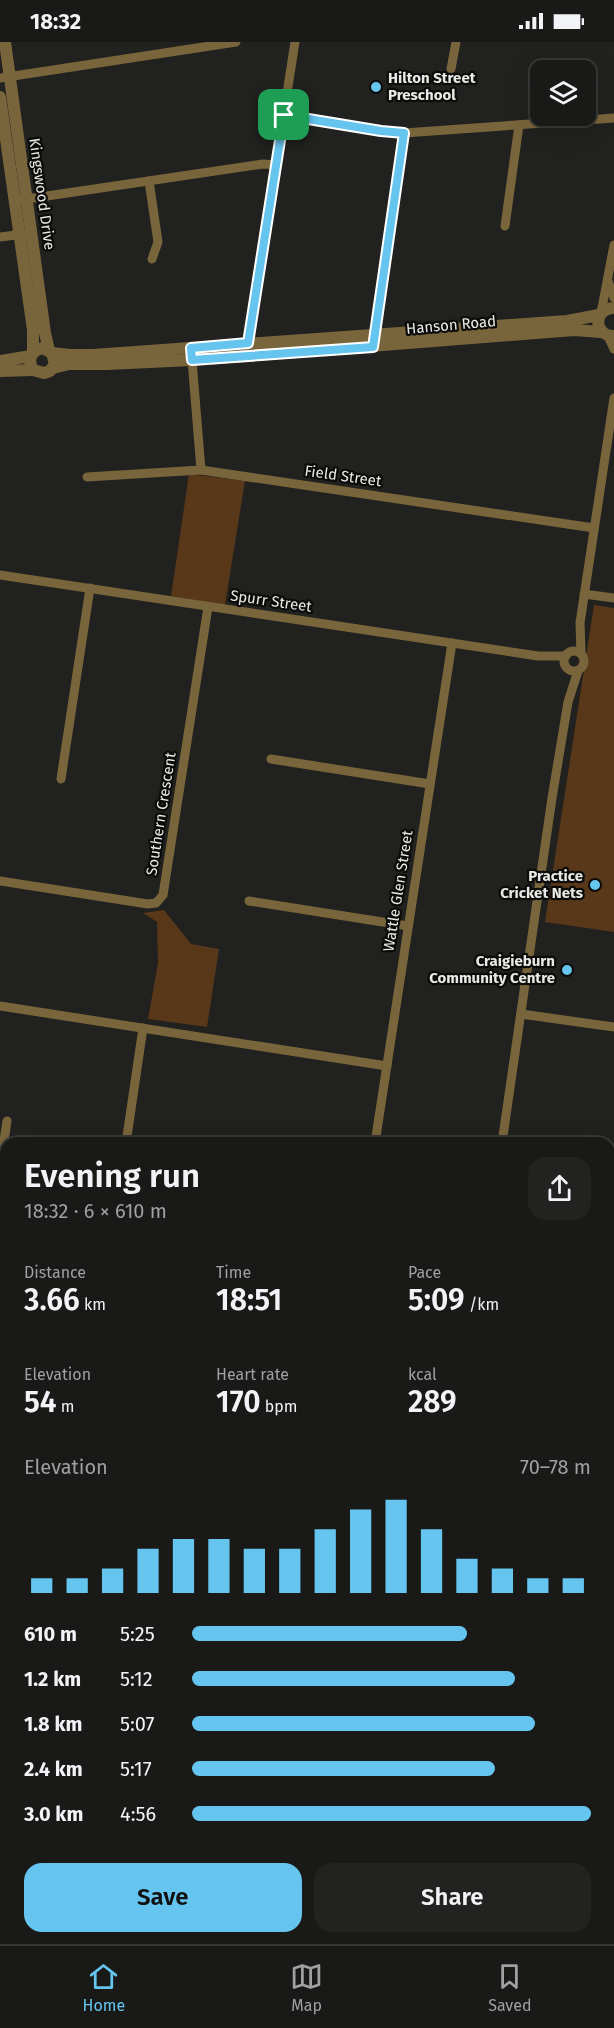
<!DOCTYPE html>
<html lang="en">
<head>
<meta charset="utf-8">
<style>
  body { margin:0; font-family:"Fira Sans",sans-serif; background:#222220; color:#f1f3f6; height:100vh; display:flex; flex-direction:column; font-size:22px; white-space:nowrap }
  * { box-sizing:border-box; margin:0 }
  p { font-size:20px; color:#9fa0a1 }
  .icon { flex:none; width:33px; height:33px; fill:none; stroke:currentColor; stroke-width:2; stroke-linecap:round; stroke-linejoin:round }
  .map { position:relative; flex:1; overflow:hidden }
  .drawer { position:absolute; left:0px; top:1095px; width:615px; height:807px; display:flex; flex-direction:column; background:#191917; border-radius:18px 18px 0 0; box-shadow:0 6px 24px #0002,0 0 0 2px #373836 }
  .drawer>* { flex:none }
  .controls { position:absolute; left:530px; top:18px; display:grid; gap:12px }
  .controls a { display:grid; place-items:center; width:66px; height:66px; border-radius:12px; background:#191917; box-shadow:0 6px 24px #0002,0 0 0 2px #373836; font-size:30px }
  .pin { position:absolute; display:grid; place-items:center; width:51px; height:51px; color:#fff; margin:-26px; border-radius:12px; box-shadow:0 3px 9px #0006 }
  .round { display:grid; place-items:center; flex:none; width:63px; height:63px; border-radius:18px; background:#222220 }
  .summary { display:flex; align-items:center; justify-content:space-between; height:102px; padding:0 24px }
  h1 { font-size:33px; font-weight:600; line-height:45px }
  .figures { display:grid; grid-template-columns:repeat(3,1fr); gap:9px; height:102px; padding:6px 24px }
  .figures div { display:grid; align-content:center }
  .figures b { font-size:30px; font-weight:600 }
  .figures small { font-size:16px; font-weight:400 }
  .figures p { font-size:16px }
  .chart { height:168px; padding:12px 24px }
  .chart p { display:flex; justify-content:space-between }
  .chart svg { width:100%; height:108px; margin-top:6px; stroke:#65c5ef; stroke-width:6 }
  .action { display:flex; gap:12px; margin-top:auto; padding:12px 24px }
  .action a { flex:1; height:69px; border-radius:18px; background:#65c5ef; color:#111; font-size:24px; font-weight:600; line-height:69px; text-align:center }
  .action a+a { background:#222220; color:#f1f3f6 }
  ul { padding:0 24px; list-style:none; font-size:20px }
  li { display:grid; grid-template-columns:96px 72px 1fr; align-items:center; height:45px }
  li i { height:15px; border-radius:8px; background:#65c5ef }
  .status { display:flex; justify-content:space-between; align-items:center; height:42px; padding:0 30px; background:#191917; direction:ltr }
  .status svg { height:16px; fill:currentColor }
  .tabs { display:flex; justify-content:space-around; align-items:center; height:84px; border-top:2px solid #373836; background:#191917; font-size:16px; color:#9fa0a1 }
  .tabs a { display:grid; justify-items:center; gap:3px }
  .tabs .current { color:#65c5ef }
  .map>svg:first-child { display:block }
  .green { fill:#593719 }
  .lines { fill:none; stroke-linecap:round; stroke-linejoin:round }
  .minor { stroke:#79653b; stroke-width:9 }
  .tertiary { stroke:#79653b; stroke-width:12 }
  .route-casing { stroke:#fff; stroke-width:12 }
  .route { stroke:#65c5ef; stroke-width:8 }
  .poi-dot { fill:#65c5ef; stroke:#0b0b0a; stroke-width:2 }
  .labels { text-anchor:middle; stroke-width:4.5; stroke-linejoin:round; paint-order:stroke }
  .poi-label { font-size:15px; font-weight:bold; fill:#e9e9e7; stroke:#0b0b0a; text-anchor:end }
  .street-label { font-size:15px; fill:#e9e9e7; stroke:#0b0b0a }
</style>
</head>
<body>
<div class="status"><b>18:32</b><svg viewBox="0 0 49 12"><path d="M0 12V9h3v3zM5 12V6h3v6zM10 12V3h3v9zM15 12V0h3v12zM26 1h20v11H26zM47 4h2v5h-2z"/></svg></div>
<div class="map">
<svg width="614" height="1902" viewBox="0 0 614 1902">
  <rect width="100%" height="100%" fill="#21211f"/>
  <!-- green -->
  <g class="green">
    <path d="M 189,432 L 245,439 L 225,563 L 171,554 Z"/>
    <path d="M 594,563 L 614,566 L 614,890 L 545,880 Z"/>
    <path d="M 164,868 L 191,902 L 219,907 L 207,985 L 148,977 L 158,921 L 157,880 L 143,871 Z"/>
    <path d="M 239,1896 L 407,1896 L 402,1902 L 243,1902 Z"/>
  </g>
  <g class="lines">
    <!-- minor -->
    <g class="minor">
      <path d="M 451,27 L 456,0"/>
      <path d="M 0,36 L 236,0"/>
      <path d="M 284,73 L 382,89 L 404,91 L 614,76"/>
      <path d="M 149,139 L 158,200 L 152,217"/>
      <path d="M 20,158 L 263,122 L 276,123"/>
      <path d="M 505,184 L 519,83"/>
      <path d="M 0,195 L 24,192"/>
      <path d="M 608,239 L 614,256"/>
      <path d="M 601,271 L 614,203"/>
      <path d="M 374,292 L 404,91"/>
      <path d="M 608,294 L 614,307"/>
      <path d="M 248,301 L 295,0"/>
      <path d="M 192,318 L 201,428"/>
      <path d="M 87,435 L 201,428 L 594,486"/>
      <path d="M 0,533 L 538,614 L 566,614"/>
      <path d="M 584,552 L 614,556"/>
      <circle cx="574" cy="619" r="10"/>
      <path d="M 581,612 L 580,581 L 614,356"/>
      <path d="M 271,717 L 430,742"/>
      <path d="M 61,737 L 90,546"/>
      <path d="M 0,839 L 148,862 L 156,861 L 163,853 L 208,565"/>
      <path d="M 249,859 L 408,884"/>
      <path d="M 0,964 L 387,1024"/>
      <path d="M 521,972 L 614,985"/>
      <path d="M 126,1101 L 143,986"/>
      <path d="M 375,1101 L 452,601"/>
      <path d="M 502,1101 L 552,756 L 568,660 L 578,629"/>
      <path d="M 0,1125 L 7,1079"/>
      <path d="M 609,1263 L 614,1263"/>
      <path d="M 0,1270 L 6,1271"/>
      <path d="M 609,1338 L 614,1305"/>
      <path d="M 0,1397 L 6,1397"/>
      <path d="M 0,1597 L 6,1557"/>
      <path d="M 0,1778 L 6,1779"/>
      <path d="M 82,1896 L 85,1902"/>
      <path d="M 541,1902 L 542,1896"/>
    </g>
    <!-- tertiary -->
    <g class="tertiary">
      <path d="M 5,0 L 45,291 L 49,308"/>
      <path d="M 0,55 L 33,288 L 33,311"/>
      <path d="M 614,266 C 593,266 593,294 614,294"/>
      <path d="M 52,311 L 55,322 L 50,329 L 44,331 L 33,328 C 27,318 31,308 43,306 L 52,311 L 69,313 L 93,313 L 567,279 L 599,273"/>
      <path d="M 0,319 L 31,314"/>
      <path d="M 53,326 L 69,322 L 107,322 L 192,318 L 574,288 L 601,290"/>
      <path d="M 0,329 L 33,328"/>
      <path d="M 0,1535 L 6,1535"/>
      <path d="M 609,1731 L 614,1733"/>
    </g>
  </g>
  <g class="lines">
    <!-- route casing -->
    <g class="route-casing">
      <path id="route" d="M 284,73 L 381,89 L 404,91 L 373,305 L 192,318 L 191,306 L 248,301 Z"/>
    </g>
    <!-- route -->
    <use href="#route" class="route"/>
  </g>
  <!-- markers -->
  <g class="poi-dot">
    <circle cx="376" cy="45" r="6"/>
    <circle cx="595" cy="843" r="6"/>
    <circle cx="567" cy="928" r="6"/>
  </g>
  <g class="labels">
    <!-- poi labels -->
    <g class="poi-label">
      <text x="388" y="41" text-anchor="start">Hilton Street<tspan x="388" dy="17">Preschool</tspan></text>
      <text x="583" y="839">Practice<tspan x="583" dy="17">Cricket Nets</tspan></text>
      <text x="555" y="924">Craigieburn<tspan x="555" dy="17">Community Centre</tspan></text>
    </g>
    <!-- street labels -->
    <g class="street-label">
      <text transform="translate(42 152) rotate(82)" y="5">Kingswood Drive</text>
      <text transform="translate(451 283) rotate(-5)" y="5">Hanson Road</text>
      <text transform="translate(343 434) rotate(8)" y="5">Field Street</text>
      <text transform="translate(271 559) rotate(8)" y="5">Spurr Street</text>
      <text transform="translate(161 772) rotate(-81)" y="5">Southern Crescent</text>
      <text transform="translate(398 849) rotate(-81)" y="5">Wattle Glen Street</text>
    </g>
  </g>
</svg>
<div class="controls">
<a><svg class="icon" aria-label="layers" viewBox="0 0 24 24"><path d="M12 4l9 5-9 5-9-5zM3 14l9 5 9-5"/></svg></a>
</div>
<div class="pin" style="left:284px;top:73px;background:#1e9e55"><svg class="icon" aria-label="arrive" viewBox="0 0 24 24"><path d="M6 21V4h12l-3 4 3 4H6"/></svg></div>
<section class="drawer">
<div class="summary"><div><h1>Evening run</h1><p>18:32 · 6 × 610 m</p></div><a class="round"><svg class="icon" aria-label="share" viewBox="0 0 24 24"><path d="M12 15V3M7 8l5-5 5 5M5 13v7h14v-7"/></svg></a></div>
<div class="figures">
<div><p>Distance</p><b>3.66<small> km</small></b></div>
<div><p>Time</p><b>18:51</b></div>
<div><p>Pace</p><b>5:09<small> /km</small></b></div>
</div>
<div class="figures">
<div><p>Elevation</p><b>54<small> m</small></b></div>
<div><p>Heart rate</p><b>170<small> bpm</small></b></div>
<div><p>kcal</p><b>289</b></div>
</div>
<div class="chart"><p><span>Elevation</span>70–78 m</p>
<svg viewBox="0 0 160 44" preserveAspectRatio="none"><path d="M5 44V38M15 44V38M25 44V34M35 44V26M45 44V22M55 44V22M65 44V26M75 44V26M85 44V18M95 44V10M105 44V6M115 44V18M125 44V30M135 44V34M145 44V38M155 44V38"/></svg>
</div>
<ul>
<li><b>610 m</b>5:25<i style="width:69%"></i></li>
<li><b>1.2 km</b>5:12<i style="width:81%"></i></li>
<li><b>1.8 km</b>5:07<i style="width:86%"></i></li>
<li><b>2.4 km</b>5:17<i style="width:76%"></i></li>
<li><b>3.0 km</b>4:56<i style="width:100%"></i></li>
</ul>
<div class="action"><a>Save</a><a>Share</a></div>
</section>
</div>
<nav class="tabs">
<a class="current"><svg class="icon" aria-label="home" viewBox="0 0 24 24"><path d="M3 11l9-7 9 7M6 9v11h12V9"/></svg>Home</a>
<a><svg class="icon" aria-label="map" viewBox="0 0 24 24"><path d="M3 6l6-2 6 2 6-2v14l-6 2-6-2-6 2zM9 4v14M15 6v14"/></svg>Map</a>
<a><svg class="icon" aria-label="saved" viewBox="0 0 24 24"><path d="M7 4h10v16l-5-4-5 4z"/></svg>Saved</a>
</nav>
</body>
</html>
